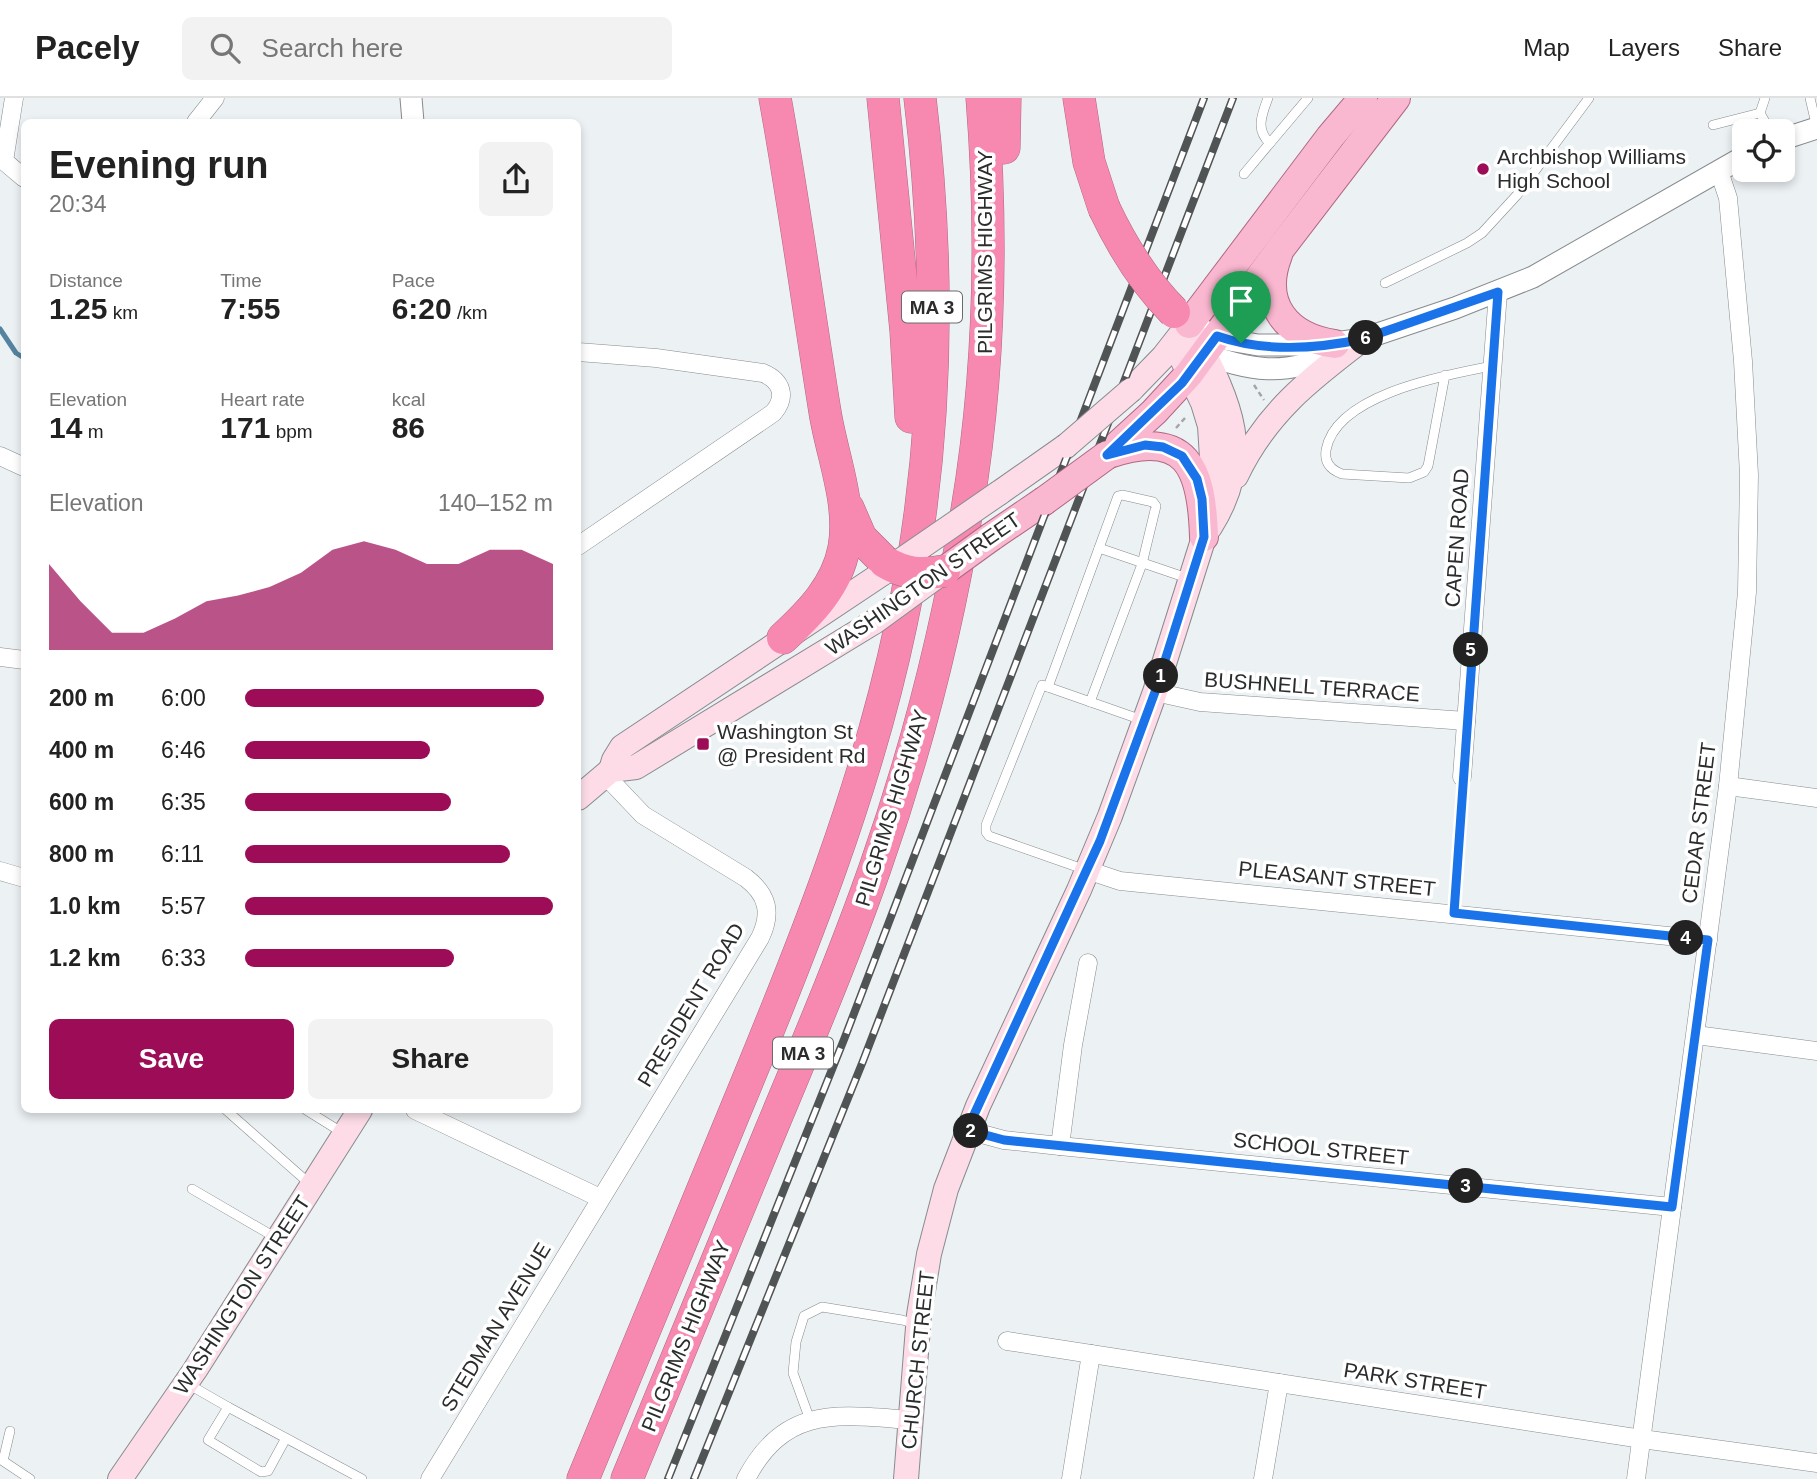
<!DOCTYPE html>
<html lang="en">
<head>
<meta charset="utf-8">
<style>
  body { margin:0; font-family:Arial,sans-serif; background:#f2f2f2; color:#222; height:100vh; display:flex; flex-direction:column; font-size:26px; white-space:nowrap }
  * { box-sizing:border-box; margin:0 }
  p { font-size:23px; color:#767676 }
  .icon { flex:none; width:38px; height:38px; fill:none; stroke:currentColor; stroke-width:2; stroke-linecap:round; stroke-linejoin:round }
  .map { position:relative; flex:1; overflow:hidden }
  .sheet { position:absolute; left:21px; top:21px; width:560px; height:994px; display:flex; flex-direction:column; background:#fff; border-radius:10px; box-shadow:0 4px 10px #0003 }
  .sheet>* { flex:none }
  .tools { position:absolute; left:1732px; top:21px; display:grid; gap:14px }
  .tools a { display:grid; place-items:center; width:63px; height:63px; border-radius:10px; background:#fff; box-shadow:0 4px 10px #0003; font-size:35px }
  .pin { position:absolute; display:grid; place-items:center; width:60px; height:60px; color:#fff; margin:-72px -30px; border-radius:50% 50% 50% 0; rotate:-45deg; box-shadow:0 0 7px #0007 }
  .pin .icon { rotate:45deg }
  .km { position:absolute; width:35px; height:35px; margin:-18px; border-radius:50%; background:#222; color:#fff; font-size:19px; line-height:35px; text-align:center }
  .round { display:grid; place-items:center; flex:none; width:74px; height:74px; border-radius:10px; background:#f2f2f2 }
  .overview { display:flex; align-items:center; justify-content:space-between; height:119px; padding:0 28px }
  h1 { font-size:38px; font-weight:600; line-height:52px }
  .stats { display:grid; grid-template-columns:repeat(3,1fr); gap:10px; height:119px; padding:7px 28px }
  .stats div { display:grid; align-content:center }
  .stats b { font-size:30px; font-weight:600 }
  .stats small { font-size:19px; font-weight:400 }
  .stats p { font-size:19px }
  .chart { height:196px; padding:14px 28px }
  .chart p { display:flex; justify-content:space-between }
  .chart svg { width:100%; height:126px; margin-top:7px; fill:#9d0c57; opacity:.7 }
  .primary-button { display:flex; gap:14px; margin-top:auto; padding:14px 28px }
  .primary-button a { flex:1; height:80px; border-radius:10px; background:#9d0c57; color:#fff; font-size:28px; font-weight:600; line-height:80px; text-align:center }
  .primary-button a+a { background:#f2f2f2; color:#222 }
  ul { padding:0 28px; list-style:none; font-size:23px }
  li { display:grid; grid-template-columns:112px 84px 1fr; align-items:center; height:52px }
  li i { height:18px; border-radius:9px; background:#9d0c57 }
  header { display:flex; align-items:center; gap:42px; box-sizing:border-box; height:98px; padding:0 35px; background:#fff; border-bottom:2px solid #e0e0e0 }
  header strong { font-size:33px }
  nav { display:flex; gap:38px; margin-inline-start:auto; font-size:24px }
  .search { width:490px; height:63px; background:#f2f2f2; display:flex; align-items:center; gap:18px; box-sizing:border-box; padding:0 24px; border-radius:10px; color:#767676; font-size:26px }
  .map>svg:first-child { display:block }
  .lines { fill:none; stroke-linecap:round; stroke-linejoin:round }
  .stream { stroke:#5483a0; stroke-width:5 }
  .service-casing { stroke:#878b8e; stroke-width:10 }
  .minor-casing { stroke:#878b8e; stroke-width:19 }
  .tertiary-casing { stroke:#878b8e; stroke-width:23 }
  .secondary-casing { stroke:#878b8e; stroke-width:26 }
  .primary-casing { stroke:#af6883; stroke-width:30 }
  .motorway-casing { stroke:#af6883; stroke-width:33 }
  .path { stroke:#a3a6a9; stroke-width:2.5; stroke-dasharray:5 3.5; stroke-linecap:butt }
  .service { stroke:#fff; stroke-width:9 }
  .minor { stroke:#fff; stroke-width:18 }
  .tertiary { stroke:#fff; stroke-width:21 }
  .secondary { stroke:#fddce8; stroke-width:24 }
  .primary { stroke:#fab8d0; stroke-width:28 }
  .motorway { stroke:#f789b1; stroke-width:32 }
  .rail-casing { stroke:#515455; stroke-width:8 }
  .rail { stroke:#fff; stroke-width:5; stroke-dasharray:16; stroke-linecap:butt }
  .secondary-bridge-casing { stroke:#878b8e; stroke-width:26; stroke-linecap:butt }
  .primary-bridge-casing { stroke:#af6883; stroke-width:30; stroke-linecap:butt }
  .motorway-bridge-casing { stroke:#af6883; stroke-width:33; stroke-linecap:butt }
  .secondary-bridge { stroke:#fddce8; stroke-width:24 }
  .primary-bridge { stroke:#fab8d0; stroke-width:28 }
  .motorway-bridge { stroke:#f789b1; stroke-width:32 }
  .route-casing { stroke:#fff; stroke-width:14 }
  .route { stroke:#1a73e8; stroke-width:9 }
  .poi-dot { fill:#9d0c57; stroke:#fff; stroke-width:2.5 }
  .labels { text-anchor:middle; stroke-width:7; stroke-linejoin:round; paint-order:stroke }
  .shield { fill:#fff; stroke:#6a6b6c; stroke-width:2 }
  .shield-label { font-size:19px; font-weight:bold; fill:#2a2c2d }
  .poi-label { font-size:21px; fill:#2a2c2d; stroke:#fff; text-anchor:start }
  .street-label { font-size:21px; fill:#2a2c2d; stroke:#fff }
</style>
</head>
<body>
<header>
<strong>Pacely</strong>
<div class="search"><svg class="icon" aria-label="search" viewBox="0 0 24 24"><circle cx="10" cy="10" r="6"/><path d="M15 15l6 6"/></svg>Search here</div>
<nav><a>Map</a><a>Layers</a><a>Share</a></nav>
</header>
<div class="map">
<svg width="1817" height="1381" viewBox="0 0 1817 1381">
  <rect width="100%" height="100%" fill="#ecf1f4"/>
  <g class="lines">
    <!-- stream -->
    <path class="stream" d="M 0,231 L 16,255 L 24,260"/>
    <!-- service casing -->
    <g class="service-casing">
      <g id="service">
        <path d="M 1268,0 C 1262,16 1255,32 1270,45 L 1308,0"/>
        <path d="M 1765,0 L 1760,15 L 1770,33"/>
        <path d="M 1810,0 L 1817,30"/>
        <path d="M 1713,27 L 1760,15"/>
        <path d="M 1244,76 L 1270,45"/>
        <path d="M 1385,185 L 1467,145 L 1482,135 L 1517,97 L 1589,0"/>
        <path d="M 1445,277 L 1428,368 L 1424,374 L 1409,380 L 1342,376 C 1331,372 1324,365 1326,352 C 1336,296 1446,277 1492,268"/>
        <path d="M 1048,589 L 1099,450 L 1190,481"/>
        <path d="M 1090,604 L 1142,466 L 1156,408 L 1153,404 L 1122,397 L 1118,398 L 1099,450"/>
        <path d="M 1086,772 L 989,738 L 986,734 L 986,727 L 1042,587 L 1142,622"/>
        <path d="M 226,1012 L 311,1087"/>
        <path d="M 306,1012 L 343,1035"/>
        <path d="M 192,1091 L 278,1141"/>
        <path d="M 188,1286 L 228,1309"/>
        <path d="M 810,1322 L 793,1275 L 796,1244 L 804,1218 L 822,1209 L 902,1222 L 916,1226"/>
        <path d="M 10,1333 L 3,1363 L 30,1381"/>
        <path d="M 286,1340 L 268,1373 L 261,1374 L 208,1342 L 228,1309 L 362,1381"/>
      </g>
    </g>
    <!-- minor casing -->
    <g class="minor-casing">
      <g id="minor">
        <path d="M 196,24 L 215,0"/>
        <path d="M 4,63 L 14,0"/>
        <path d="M 4,63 L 24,80"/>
        <path d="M 578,254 L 656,260 L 763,275 C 782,283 787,299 773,315 L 578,448"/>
        <path d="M 0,358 L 24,369"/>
        <path d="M 0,559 L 24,562"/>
        <path d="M 1155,594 L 1200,604 L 1466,623"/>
        <path d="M 1462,679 L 1498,194"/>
        <path d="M 1728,688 L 1817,700"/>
        <path d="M 1087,772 L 1120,783 L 1708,842"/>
        <path d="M 0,773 L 24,780"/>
        <path d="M 1696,937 L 1817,953"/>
        <path d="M 415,1012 L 600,1100"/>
        <path d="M 967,1032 L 1004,1042 L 1060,1048 L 1672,1109"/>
        <path d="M 1060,1048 L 1073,947 L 1088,865"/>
        <path d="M 1007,1243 L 1642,1341 L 1817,1365"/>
        <path d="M 430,1381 L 760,840 C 772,815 768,797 746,780 L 643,717 L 605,677"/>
        <path d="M 746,1381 C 785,1306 839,1317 911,1322"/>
        <path d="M 1071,1381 L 1091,1256"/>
        <path d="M 1263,1381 L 1279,1285"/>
        <path d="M 1636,1381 L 1728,688 L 1747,494 L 1749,377 L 1743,263 L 1728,100 L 1719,73"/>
      </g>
    </g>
    <!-- tertiary casing -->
    <g class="tertiary-casing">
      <g id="tertiary">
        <path d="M 411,0 L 413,24"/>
        <path d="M 1783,41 L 1817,30"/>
        <path d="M 1205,233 L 1229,242 L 1258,247 L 1322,247 L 1363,241 L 1455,210 L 1533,179 L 1745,58"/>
        <path d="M 1195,253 C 1253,273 1282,280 1339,254"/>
      </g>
    </g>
    <!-- secondary casing -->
    <g class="secondary-casing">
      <g id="secondary">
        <path d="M 1131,292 L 1164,258 L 1189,226 C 1225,297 1259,352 1210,429"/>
        <path d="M 1236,378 C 1266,315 1309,282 1363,241"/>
        <path d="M 999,395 L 1066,348"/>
        <path d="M 611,672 L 614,662 L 622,649 L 883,475"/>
        <path d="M 578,700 L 611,672 L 636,669 L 874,524"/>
        <path d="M 120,1381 L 195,1272 L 360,1012"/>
        <path d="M 906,1381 L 919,1217 L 929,1156 L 946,1091 L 978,1008 L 1079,792 L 1110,718 L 1155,594 L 1204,439 L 1212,360 L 1210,328 L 1203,305 L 1175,246"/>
      </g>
    </g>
    <!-- primary casing -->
    <g class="primary-casing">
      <g id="primary">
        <path d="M 1278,157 C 1259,206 1287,239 1335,246"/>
        <path d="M 1189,226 L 1330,39 L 1363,0"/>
        <path d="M 1109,356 C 1187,330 1202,370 1204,439"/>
        <path d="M 1107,357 L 1154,314 L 1189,276 L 1281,150 L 1396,0"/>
        <path d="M 991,439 L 1044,403"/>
      </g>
    </g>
    <!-- motorway casing -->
    <g class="motorway-casing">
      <g id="motorway">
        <path d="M 775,0 C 794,104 808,209 825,314 C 832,358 852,405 844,450 C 837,488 810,515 783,540"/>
        <path d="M 883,0 L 906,233 L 911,319"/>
        <path d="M 1079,0 L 1089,64 L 1104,110"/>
        <path d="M 1004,50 L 1005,0"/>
        <path d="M 848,410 L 861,440 L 885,464"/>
        <path d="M 583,1381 C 635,1256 687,1131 738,1006 C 803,849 866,693 901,526 C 938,354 941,174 920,0"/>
        <path d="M 627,1381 C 674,1267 721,1153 768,1039 C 805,950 843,861 875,770 C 916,654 947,533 967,412 C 990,275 993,138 982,0"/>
      </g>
    </g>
    <!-- path -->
    <g class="path">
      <path d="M 1254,287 L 1264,302"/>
      <path d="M 1176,330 L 1185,320"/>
      <path d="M 1455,798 L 1461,696"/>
    </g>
    <!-- service -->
    <use href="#service" class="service"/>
    <!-- minor -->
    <use href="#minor" class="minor"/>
    <!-- tertiary -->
    <use href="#tertiary" class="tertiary"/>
    <!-- secondary -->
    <use href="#secondary" class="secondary"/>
    <!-- primary -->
    <use href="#primary" class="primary"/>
    <!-- motorway -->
    <use href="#motorway" class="motorway"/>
    <!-- rail casing -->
    <g class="rail-casing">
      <g id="rail">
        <path d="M 668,1381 L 845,939 L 1204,0"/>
        <path d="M 694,1381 L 863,963 L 1233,0"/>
      </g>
    </g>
    <!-- rail -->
    <use href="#rail" class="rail"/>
    <!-- secondary-bridge casing -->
    <g class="secondary-bridge-casing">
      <g id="secondary-bridge">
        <path d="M 1066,348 L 1131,292"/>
        <path d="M 883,475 L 999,395"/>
        <path d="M 874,524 L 944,473"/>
      </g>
    </g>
    <!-- primary-bridge casing -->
    <g class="primary-bridge-casing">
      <g id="primary-bridge">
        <path d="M 1044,403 L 1107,357"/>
        <path d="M 944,473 L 991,439"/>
      </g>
    </g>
    <!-- motorway-bridge casing -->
    <g class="motorway-bridge-casing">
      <g id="motorway-bridge">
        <path d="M 1104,110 C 1122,148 1144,184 1174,214"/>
        <path d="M 885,464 C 905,476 921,477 944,473"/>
      </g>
    </g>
    <!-- secondary-bridge -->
    <use href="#secondary-bridge" class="secondary-bridge"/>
    <!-- primary-bridge -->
    <use href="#primary-bridge" class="primary-bridge"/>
    <!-- motorway-bridge -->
    <use href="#motorway-bridge" class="motorway-bridge"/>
  </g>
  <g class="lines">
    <!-- route casing -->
    <g class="route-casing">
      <path id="route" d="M 1498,194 L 1454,815 L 1708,842 L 1672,1109 L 1004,1042 L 967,1032 L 1100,743 L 1155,594 L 1204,439 L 1202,401 L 1197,381 L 1182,358 L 1163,349 L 1145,347 L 1107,357 L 1182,285 L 1217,238 C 1263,254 1316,251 1363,241 Z"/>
    </g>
    <!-- route -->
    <use href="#route" class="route"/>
  </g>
  <!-- markers -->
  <g class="poi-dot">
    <circle cx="1483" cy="71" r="7"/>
    <rect x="696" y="639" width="14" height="14" rx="3.5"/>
  </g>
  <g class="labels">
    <!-- shield labels -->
    <g class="shield">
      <rect x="902" y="193.5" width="60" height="31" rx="5"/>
      <rect x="773" y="939.5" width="60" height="31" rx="5"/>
    </g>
    <g class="shield-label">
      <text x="932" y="216">MA 3</text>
      <text x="803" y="962">MA 3</text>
    </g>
    <!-- poi labels -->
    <g class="poi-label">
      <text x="1497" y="66">Archbishop Williams<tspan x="1497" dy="24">High School</tspan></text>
      <text x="717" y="641">Washington St<tspan x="717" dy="24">@ President Rd</tspan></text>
    </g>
    <!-- street labels -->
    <g class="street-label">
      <text transform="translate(985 154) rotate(-90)" y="7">PILGRIMS HIGHWAY</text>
      <text transform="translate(1457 440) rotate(-86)" y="7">CAPEN ROAD</text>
      <text transform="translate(923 486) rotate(-35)" y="7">WASHINGTON STREET</text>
      <text transform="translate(1312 589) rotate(4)" y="7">BUSHNELL TERRACE</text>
      <text transform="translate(892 710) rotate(-73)" y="7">PILGRIMS HIGHWAY</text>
      <text transform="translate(1699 725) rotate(-83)" y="7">CEDAR STREET</text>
      <text transform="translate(1337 781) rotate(6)" y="7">PLEASANT STREET</text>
      <text transform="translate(691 907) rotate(-59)" y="7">PRESIDENT ROAD</text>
      <text transform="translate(1321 1051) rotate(6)" y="7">SCHOOL STREET</text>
      <text transform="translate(242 1197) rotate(-57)" y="7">WASHINGTON STREET</text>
      <text transform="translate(496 1229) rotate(-59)" y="7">STEDMAN AVENUE</text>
      <text transform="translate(686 1238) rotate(-68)" y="7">PILGRIMS HIGHWAY</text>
      <text transform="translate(918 1262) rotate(-84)" y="7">CHURCH STREET</text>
      <text transform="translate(1415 1283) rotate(9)" y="7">PARK STREET</text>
    </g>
  </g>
</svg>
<div class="tools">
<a><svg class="icon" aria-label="locate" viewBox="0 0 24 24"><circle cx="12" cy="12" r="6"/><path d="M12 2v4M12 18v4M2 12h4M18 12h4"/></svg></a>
</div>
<div class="pin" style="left:1241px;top:245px;background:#1e9e55"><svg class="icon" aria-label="arrive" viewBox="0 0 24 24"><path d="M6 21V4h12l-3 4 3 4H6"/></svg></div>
<b class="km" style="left:1161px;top:578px">1</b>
<b class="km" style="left:971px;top:1033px">2</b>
<b class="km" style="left:1466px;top:1088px">3</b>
<b class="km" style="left:1686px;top:840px">4</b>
<b class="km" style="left:1471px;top:552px">5</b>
<b class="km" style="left:1366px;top:240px">6</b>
<section class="sheet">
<div class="overview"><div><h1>Evening run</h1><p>20:34</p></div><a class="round"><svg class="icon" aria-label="share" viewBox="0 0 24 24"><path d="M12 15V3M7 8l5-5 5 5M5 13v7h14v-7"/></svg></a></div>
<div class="stats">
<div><p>Distance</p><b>1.25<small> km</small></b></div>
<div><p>Time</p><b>7:55</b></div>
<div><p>Pace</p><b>6:20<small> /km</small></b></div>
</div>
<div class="stats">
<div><p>Elevation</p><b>14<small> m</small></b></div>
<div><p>Heart rate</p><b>171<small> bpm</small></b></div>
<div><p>kcal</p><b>86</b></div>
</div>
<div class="chart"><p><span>Elevation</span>140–152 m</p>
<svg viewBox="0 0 160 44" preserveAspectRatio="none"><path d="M0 44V14L10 27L20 38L30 38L40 33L50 27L60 25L70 22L80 17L90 9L100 6L110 9L120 14L130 14L140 9L150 9L160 14V44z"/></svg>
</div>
<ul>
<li><b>200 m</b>6:00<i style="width:97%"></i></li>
<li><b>400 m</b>6:46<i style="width:60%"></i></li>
<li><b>600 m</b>6:35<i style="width:67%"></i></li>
<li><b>800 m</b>6:11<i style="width:86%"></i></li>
<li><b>1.0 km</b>5:57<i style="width:100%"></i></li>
<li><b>1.2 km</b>6:33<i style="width:68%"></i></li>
</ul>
<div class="primary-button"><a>Save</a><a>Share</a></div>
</section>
</div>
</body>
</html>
